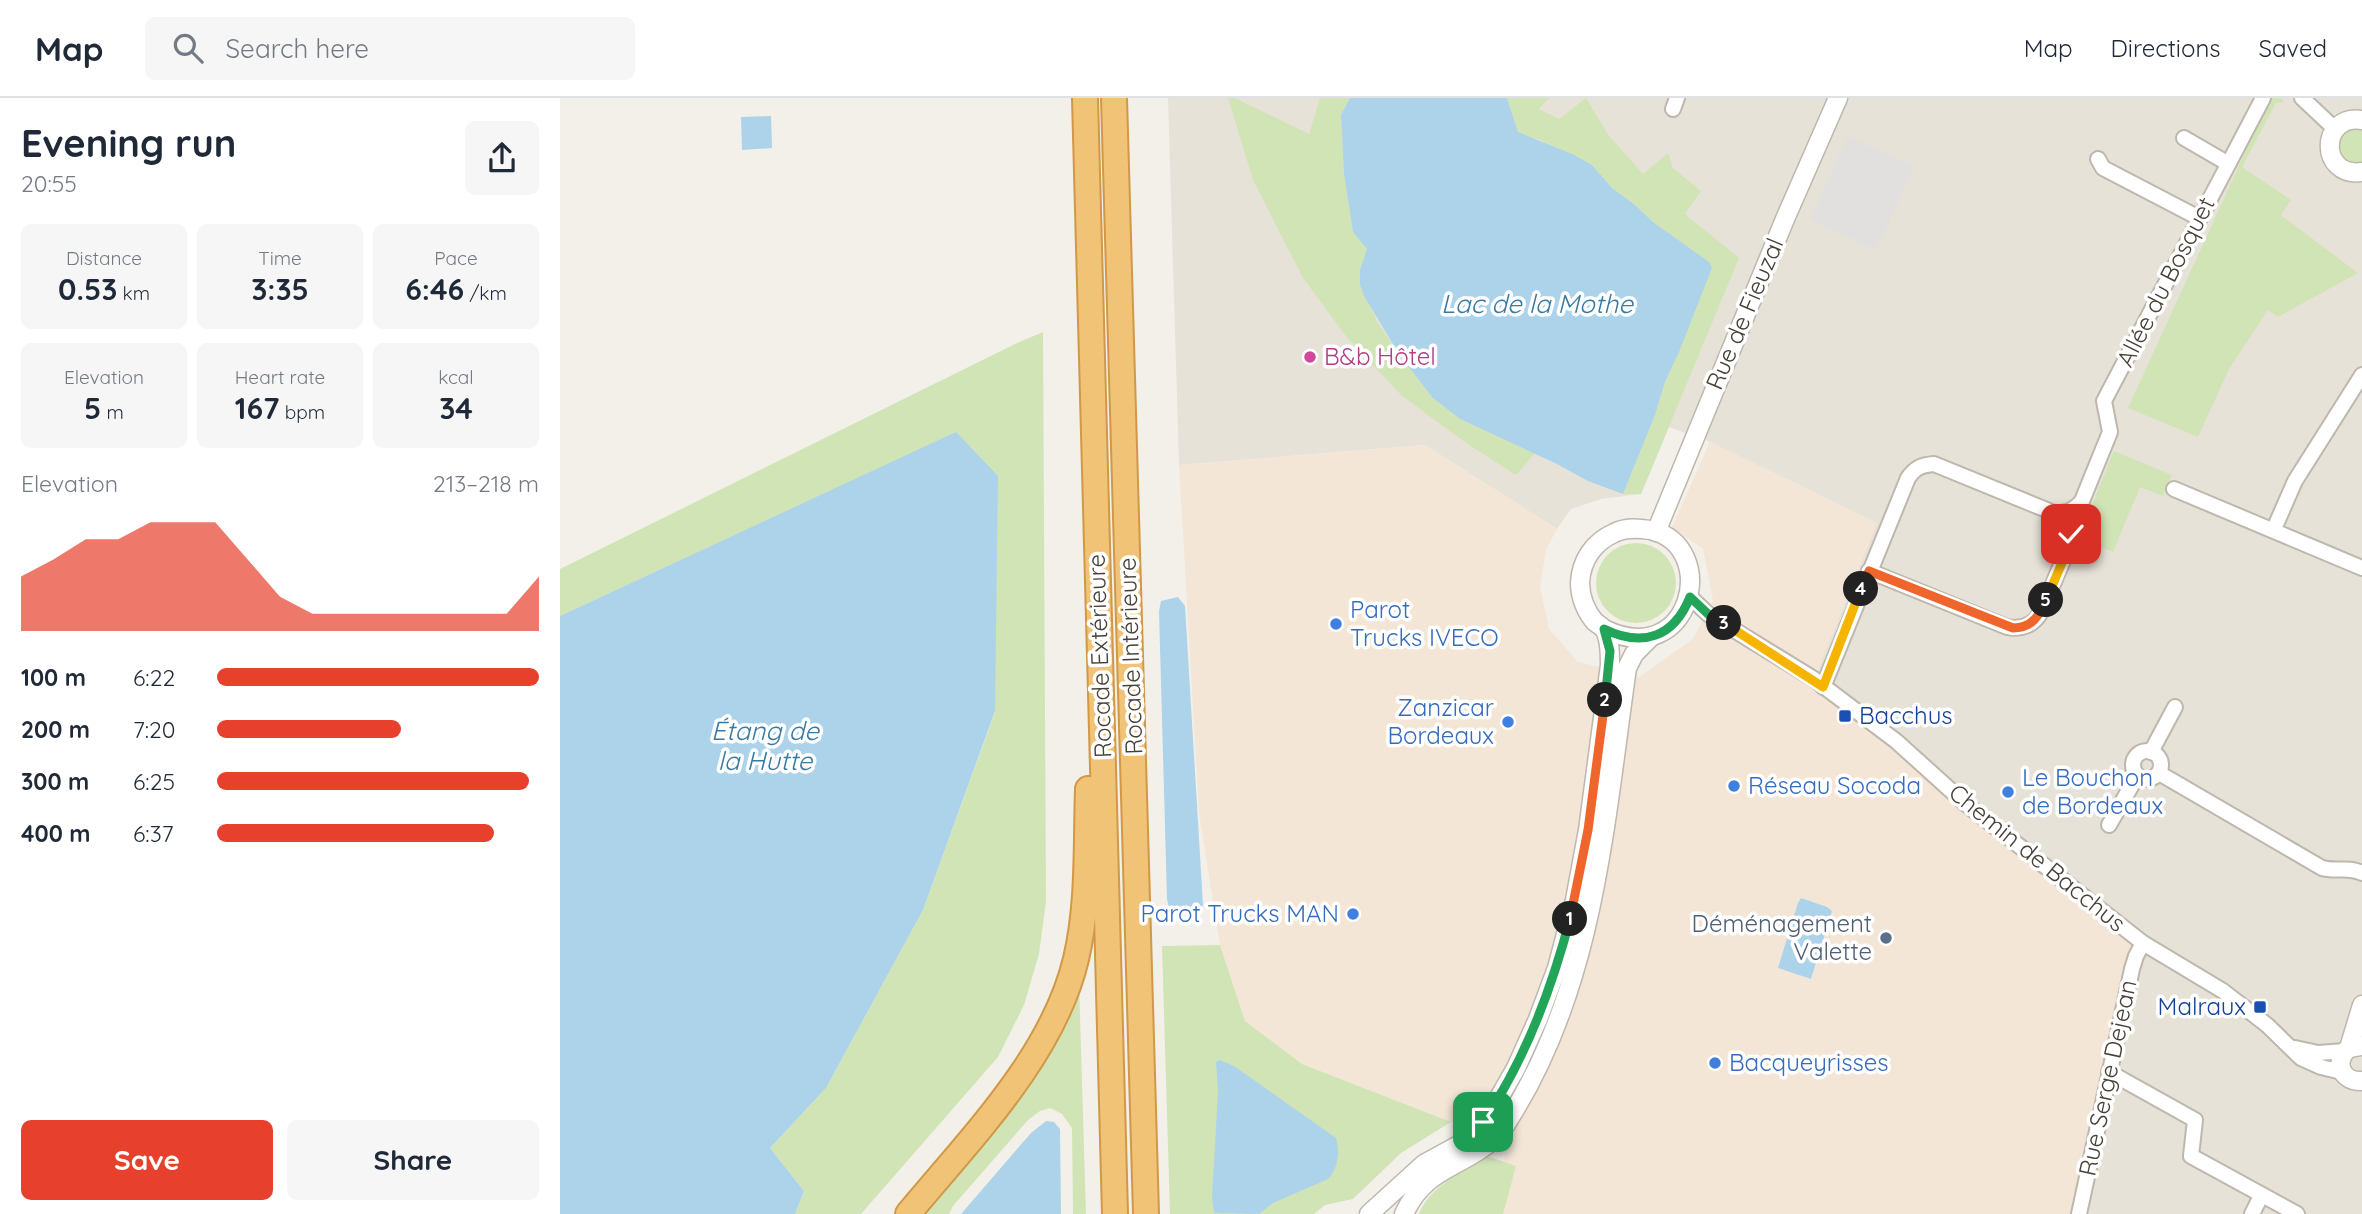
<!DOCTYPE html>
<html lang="en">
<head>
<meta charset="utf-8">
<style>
  body { margin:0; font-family:Quicksand,sans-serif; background:#f6f6f7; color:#1f2937; height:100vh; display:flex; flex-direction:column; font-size:26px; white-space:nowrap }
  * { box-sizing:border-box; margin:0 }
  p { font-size:23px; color:#747a83 }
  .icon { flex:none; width:38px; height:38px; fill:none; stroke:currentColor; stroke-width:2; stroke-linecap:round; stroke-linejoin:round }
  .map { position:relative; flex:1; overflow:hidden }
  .panel { display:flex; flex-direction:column; background:#fff; width:560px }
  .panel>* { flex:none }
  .pin { position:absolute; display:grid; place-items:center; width:60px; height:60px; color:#fff; margin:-30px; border-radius:14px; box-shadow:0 4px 10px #0006 }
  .km { position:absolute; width:35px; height:35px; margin:-18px; border-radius:50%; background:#222; color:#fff; font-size:19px; line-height:35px; text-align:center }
  .round { display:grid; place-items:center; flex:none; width:74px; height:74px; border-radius:10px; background:#f6f6f7 }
  .summary { display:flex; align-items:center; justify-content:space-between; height:119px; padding:0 21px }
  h1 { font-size:38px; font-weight:700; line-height:52px }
  .figures { display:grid; grid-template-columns:repeat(3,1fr); gap:10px; height:119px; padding:7px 21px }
  .figures div { display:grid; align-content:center; border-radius:10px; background:#f6f6f7; text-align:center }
  .figures b { font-size:30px; font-weight:700 }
  .figures small { font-size:19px; font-weight:400 }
  .figures p { font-size:19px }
  .chart { height:196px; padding:14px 21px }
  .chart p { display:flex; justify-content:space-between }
  .chart svg { width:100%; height:126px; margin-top:7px; fill:#e7412d; opacity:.7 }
  .primary-button { display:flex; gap:14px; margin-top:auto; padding:14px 21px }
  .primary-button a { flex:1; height:80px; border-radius:10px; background:#e7412d; color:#fff; font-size:28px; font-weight:700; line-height:80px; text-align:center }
  .primary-button a+a { background:#f6f6f7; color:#1f2937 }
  ul { padding:0 21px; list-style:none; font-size:23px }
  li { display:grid; grid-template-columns:112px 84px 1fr; align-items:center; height:52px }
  li i { height:18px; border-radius:9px; background:#e7412d }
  header { display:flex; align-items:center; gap:42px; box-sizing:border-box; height:98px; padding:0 35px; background:#fff; border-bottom:2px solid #e0e1e3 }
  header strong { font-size:33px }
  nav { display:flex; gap:38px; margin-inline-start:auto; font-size:24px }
  .search { width:490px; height:63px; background:#f6f6f7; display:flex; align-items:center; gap:18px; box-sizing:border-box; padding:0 24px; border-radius:10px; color:#747a83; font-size:26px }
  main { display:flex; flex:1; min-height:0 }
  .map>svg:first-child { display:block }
  .residential { fill:#e7e2d8 }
  .commercial { fill:#f3e6d7 }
  .green { fill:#d1e4b6 }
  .parking { fill:#e2e0de }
  .water { fill:#acd3ea }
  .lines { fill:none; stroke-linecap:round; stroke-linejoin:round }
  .minor-casing { stroke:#beb7ad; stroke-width:18 }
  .tertiary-casing { stroke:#beb7ad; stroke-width:21 }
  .motorway-casing { stroke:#d09847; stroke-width:28 }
  .minor { stroke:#fff; stroke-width:14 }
  .tertiary { stroke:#fff; stroke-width:18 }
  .motorway { stroke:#f1c377; stroke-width:24 }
  .split-1-casing { stroke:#fff; stroke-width:14 }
  .split-2-casing { stroke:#fff; stroke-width:14 }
  .split-3-casing { stroke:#fff; stroke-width:14 }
  .split-4-casing { stroke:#fff; stroke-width:14 }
  .split-5-casing { stroke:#fff; stroke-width:14 }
  .split-6-casing { stroke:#fff; stroke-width:14 }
  .split-1 { stroke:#22a559; stroke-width:9 }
  .split-2 { stroke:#f0652b; stroke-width:9 }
  .split-3 { stroke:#22a559; stroke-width:9 }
  .split-4 { stroke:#f5b400; stroke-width:9 }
  .split-5 { stroke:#f0652b; stroke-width:9 }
  .split-6 { stroke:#f5b400; stroke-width:9 }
  .hotel-dot { fill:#d1479c; stroke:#fff; stroke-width:2.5 }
  .shop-dot { fill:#3f7fe0; stroke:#fff; stroke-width:2.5 }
  .transit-dot { fill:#1a4fb4; stroke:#fff; stroke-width:2.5 }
  .service-dot { fill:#5c6f8a; stroke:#fff; stroke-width:2.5 }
  .labels { text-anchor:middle; stroke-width:7; stroke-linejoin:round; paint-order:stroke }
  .street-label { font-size:24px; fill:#474038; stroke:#fff }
  .hotel-label { font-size:24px; fill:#b23c85; stroke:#fff; text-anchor:start }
  .shop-label { font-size:24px; fill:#366cbe; stroke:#fff; text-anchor:start }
  .transit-label { font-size:24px; fill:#164399; stroke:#fff; text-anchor:start }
  .service-label { font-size:24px; fill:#4e5e75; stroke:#fff; text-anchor:end }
  .water-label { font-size:26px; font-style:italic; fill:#387aa2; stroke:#fff }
</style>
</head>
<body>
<header>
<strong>Map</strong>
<div class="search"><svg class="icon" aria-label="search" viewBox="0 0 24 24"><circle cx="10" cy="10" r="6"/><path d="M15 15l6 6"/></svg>Search here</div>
<nav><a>Map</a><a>Directions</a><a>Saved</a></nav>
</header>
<main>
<section class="panel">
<div class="summary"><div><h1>Evening run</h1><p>20:55</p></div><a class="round"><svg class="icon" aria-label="share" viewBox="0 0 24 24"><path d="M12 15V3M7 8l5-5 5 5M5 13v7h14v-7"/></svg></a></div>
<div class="figures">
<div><p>Distance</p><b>0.53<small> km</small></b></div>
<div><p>Time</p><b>3:35</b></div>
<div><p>Pace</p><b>6:46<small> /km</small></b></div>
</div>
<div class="figures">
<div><p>Elevation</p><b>5<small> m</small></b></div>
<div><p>Heart rate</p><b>167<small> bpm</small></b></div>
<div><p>kcal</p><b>34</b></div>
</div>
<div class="chart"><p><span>Elevation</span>213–218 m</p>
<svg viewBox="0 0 160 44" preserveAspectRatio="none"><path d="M0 44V25L10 19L20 12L30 12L40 6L50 6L60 6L70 19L80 32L90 38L100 38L110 38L120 38L130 38L140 38L150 38L160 25V44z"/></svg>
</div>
<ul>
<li><b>100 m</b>6:22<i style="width:100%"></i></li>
<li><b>200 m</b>7:20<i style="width:57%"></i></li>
<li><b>300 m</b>6:25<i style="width:97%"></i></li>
<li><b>400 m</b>6:37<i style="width:86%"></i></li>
</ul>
<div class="primary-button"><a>Save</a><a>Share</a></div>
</section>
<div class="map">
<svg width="1802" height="1116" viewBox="0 0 1802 1116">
  <rect width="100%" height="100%" fill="#f3f0ea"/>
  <!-- residential -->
  <path class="residential" d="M 608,0 L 1802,0 L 1802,1116 L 1519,1116 L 1254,581 L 1317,425 L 1150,344 L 1109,329 L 1081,396 L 1041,401 L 1011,411 L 997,431 L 865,347 L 619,367 Z"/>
  <!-- commercial -->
  <path class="commercial" d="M 1150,344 L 1317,425 L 1254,582 L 1583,845 L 1519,1116 L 941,1116 L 945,1053 L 891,1024 L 742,966 L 685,923 L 660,847 L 639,715 L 619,367 L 865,347 L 997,431 L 986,452 L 980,489 L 989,531 L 1018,564 L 1079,579 L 1132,542 L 1153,503 L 1143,451 L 1112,429 Z"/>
  <!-- green -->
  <g class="green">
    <path d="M 668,0 L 675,0 L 749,36 L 760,0 L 790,0 L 781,17 L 784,76 L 793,134 L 808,151 L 800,172 L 800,186 L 818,225 L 839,256 L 900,321 L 975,355 L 956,377 L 906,345 L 841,297 L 785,237 L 743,180 L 693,82 Z"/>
    <path d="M 947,0 L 989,0 L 979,11 L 999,21 L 1026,0 L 1049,38 L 1083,76 L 1108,55 L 1113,70 L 1141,93 L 1125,116 L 1179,160 L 1081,396 L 1063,396 L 1095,317 L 1105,284 L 1129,150 L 1093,124 L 1075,107 L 1052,90 L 1032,67 L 978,41 L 966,39 L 958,34 Z"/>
    <path d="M 1710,0 L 1720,0 L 1725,4 L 1716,5 L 1682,69 L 1731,102 L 1721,117 L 1798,175 L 1718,219 L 1708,212 L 1669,271 L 1638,339 L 1568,310 Z"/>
    <path d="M 1793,31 L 1802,32 L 1802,66 L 1786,64 C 1776,51 1775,38 1793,31 Z"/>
    <path d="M 483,234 L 486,804 L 479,856 L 464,907 L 438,959 L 301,1116 L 235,1116 L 244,1093 L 210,1050 L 266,990 L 363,812 L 435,614 L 396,335 L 0,518 L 0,471 L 455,246 Z"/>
    <path d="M 1554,353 L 1612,377 L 1603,398 L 1580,389 L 1553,454 L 1519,439 Z"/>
    <circle cx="1076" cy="485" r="40"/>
    <path d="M 660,847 L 685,923 L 742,966 L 891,1024 L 841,1055 L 793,1101 L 765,1107 L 754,1116 L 610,1116 L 602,848 Z"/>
    <path d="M 519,884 L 526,1116 L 513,1116 L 512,1030 L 502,1016 L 490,1010 L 480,1013 L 468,1022 L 393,1108 L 389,1116 L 357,1116 Z"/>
    <path d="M 927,1058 L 956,1068 L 943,1116 L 859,1116 C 870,1088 903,1073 927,1058 Z"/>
  </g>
  <!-- parking -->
  <path class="parking" d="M 1288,38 L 1354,68 L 1316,152 L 1250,122 Z"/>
  <!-- water -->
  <g class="water">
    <path d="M 790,0 L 947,0 L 958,34 L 1012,56 L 1032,67 L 1052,90 L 1075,107 L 1093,124 L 1149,164 L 1152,170 L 1119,254 L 1105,284 L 1095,317 L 1063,396 L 1028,383 L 997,366 L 900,321 L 872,299 L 839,256 L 804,198 L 800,186 L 800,172 L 807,151 L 793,134 L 784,76 L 781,17 Z"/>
    <path d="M 211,18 L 212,50 L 182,52 L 181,19 Z"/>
    <path d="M 396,334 L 438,378 L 435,613 L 363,812 L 266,990 L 210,1050 L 244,1093 L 235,1116 L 0,1116 L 0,518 Z"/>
    <path d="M 618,499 L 625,508 L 643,807 L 640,813 C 630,817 618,817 609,810 L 607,801 L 599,513 L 601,503 Z"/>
    <path d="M 1241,800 L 1267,809 L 1272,813 L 1251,881 L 1218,870 L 1238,805 Z"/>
    <path d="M 660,962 L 674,968 L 776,1040 C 780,1054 778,1071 768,1081 L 713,1105 L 699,1116 L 654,1115 L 652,1099 L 658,994 L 656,964 Z"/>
    <path d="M 486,1023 L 494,1024 L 500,1031 L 501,1116 L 401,1116 L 471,1035 Z"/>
  </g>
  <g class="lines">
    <!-- minor casing -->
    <g class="minor-casing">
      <g id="minor">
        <path d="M 1742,0 L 1775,31"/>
        <path d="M 1113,11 L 1117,0"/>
        <path d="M 1624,40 L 1667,65"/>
        <path d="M 1538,61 L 1543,70 L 1639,120"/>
        <path d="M 1614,391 L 1802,470"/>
        <path d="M 1714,431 L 1735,383 L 1802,277"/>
        <path d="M 1309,473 L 1447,529 C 1461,532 1474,527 1481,514 L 1511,444 L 1511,436 L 1505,415"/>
        <path d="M 1130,499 L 1148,516 L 1254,581 L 1336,643 L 1407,707 L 1583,845 L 1663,893 L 1707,927 L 1741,960 L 1761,969 L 1782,974"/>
        <path d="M 1263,589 L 1348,380 C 1355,370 1361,367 1374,366 L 1494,415 C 1507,416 1514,412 1522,403 L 1550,334 L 1544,303 L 1703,0"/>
        <circle cx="1587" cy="667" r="14"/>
        <path d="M 1591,654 L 1615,609"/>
        <path d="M 1599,675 L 1762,770 C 1776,774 1788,768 1802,775"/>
        <path d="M 1549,727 L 1577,678"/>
        <path d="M 1735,950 L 1758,955 L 1785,953"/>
        <path d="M 1549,974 L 1635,1022 L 1631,1058 L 1737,1116"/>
        <path d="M 1519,1116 L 1572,871 L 1576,858 L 1583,845"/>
        <path d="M 1692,1116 L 1701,1098"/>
      </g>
    </g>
    <!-- tertiary casing -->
    <g class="tertiary-casing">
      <g id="tertiary">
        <path d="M 1802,22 C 1759,16 1759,80 1802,74"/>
        <path d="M 1096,434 L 1225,121 L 1278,0"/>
        <path d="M 1802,948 L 1789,950 C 1773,963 1781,984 1802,983"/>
        <path d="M 1789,950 L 1802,907"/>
        <path d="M 809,1116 L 864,1066 L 908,1042 L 936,1005 L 956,970 L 978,921 L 997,870 L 1015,802 L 1028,732 L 1050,567 C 1050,556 1050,540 1044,531 C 1041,528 1038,526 1035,524 C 1026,514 1020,499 1020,485 C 1021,462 1034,444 1054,435 C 1066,429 1078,430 1090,432 C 1161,447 1132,574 1044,531"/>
        <path d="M 844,1116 C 864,1071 898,1071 932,1043 C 939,1037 946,1027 951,1018 C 1035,884 1045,722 1067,570 L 1074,556 L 1091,539"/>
      </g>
    </g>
    <!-- motorway casing -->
    <g class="motorway-casing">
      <g id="motorway">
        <path d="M 525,0 L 555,1116"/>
        <path d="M 554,0 L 586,1116"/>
        <path d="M 348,1116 C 410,1041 493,958 516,861 C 529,806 526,747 528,691"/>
      </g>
    </g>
    <!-- minor -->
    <use href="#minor" class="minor"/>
    <!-- tertiary -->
    <use href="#tertiary" class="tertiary"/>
    <!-- motorway -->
    <use href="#motorway" class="motorway"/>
  </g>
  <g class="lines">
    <!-- split-1 casing -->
    <g class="split-1-casing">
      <path id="split-1" d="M 923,1024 C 965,963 991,893 1010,821"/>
    </g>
    <!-- split-2 casing -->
    <g class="split-2-casing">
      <path id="split-2" d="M 1010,821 L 1028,732 L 1045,602"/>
    </g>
    <!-- split-3 casing -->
    <g class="split-3-casing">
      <path id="split-3" d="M 1045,602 L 1050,553 L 1044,531 C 1083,550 1114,539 1130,499 L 1148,516 L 1164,525"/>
    </g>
    <!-- split-4 casing -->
    <g class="split-4-casing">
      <path id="split-4" d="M 1164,525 L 1263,589 L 1301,491"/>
    </g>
    <!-- split-5 casing -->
    <g class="split-5-casing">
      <path id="split-5" d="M 1301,491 L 1309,473 L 1453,530 C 1472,530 1479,518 1486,502"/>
    </g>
    <!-- split-6 casing -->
    <g class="split-6-casing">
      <path id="split-6" d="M 1486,502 L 1511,444 L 1511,436"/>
    </g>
    <!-- split-1 -->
    <use href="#split-1" class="split-1"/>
    <!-- split-2 -->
    <use href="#split-2" class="split-2"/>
    <!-- split-3 -->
    <use href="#split-3" class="split-3"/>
    <!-- split-4 -->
    <use href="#split-4" class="split-4"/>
    <!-- split-5 -->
    <use href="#split-5" class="split-5"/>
    <!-- split-6 -->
    <use href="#split-6" class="split-6"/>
  </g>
  <!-- markers -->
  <circle class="hotel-dot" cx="750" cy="259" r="7"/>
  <g class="shop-dot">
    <circle cx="776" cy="526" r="7"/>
    <circle cx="948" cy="624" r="7"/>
    <circle cx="1174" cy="688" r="7"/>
    <circle cx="1448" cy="694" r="7"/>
    <circle cx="793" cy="816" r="7"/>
    <circle cx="1155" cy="965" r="7"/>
  </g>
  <g class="transit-dot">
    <rect x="1278" y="611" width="14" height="14" rx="3.5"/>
    <rect x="1693" y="902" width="14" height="14" rx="3.5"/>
  </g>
  <circle class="service-dot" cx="1326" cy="840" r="7"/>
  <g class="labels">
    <!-- street labels -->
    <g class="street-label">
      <text transform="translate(1606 184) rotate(-63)" y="8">Allée du Bosquet</text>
      <text transform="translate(1185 216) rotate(-67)" y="8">Rue de Fieuzal</text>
      <text transform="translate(540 558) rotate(-92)" y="8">Rocade Extérieure</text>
      <text transform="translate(571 558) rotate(-92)" y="8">Rocade Intérieure</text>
      <text transform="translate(1477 760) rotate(39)" y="8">Chemin de Bacchus</text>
      <text transform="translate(1548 980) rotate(-78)" y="8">Rue Serge Dejean</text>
    </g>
    <!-- hotel labels -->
    <g class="hotel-label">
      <text x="764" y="267">B&amp;b Hôtel</text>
    </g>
    <!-- shop labels -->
    <g class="shop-label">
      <text x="790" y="520">Parot<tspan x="790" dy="28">Trucks IVECO</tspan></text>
      <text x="934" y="618" text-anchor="end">Zanzicar<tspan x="934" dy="28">Bordeaux</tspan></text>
      <text x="1462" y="688">Le Bouchon<tspan x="1462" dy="28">de Bordeaux</tspan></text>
      <text x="1188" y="696">Réseau Socoda</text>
      <text x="779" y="824" text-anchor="end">Parot Trucks MAN</text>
      <text x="1169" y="973">Bacqueyrisses</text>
    </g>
    <!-- transit labels -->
    <g class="transit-label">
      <text x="1299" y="626">Bacchus</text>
      <text x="1686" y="917" text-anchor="end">Malraux</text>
    </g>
    <!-- service labels -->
    <g class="service-label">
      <text x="1312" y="834">Déménagement<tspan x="1312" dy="28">Valette</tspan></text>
    </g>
    <!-- water labels -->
    <g class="water-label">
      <text x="977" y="215">Lac de la Mothe</text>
      <text x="205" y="642">Étang de<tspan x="205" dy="30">la Hutte</tspan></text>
    </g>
  </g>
</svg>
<div class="pin" style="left:923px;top:1024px;background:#1e9e55"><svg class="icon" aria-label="arrive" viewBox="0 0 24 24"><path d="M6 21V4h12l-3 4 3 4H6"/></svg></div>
<div class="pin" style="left:1511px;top:436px;background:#d93025"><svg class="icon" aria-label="check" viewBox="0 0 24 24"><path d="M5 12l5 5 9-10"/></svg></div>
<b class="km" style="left:1010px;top:821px">1</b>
<b class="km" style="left:1045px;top:602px">2</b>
<b class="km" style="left:1164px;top:525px">3</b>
<b class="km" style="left:1301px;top:491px">4</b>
<b class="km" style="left:1486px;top:502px">5</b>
</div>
</main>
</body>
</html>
